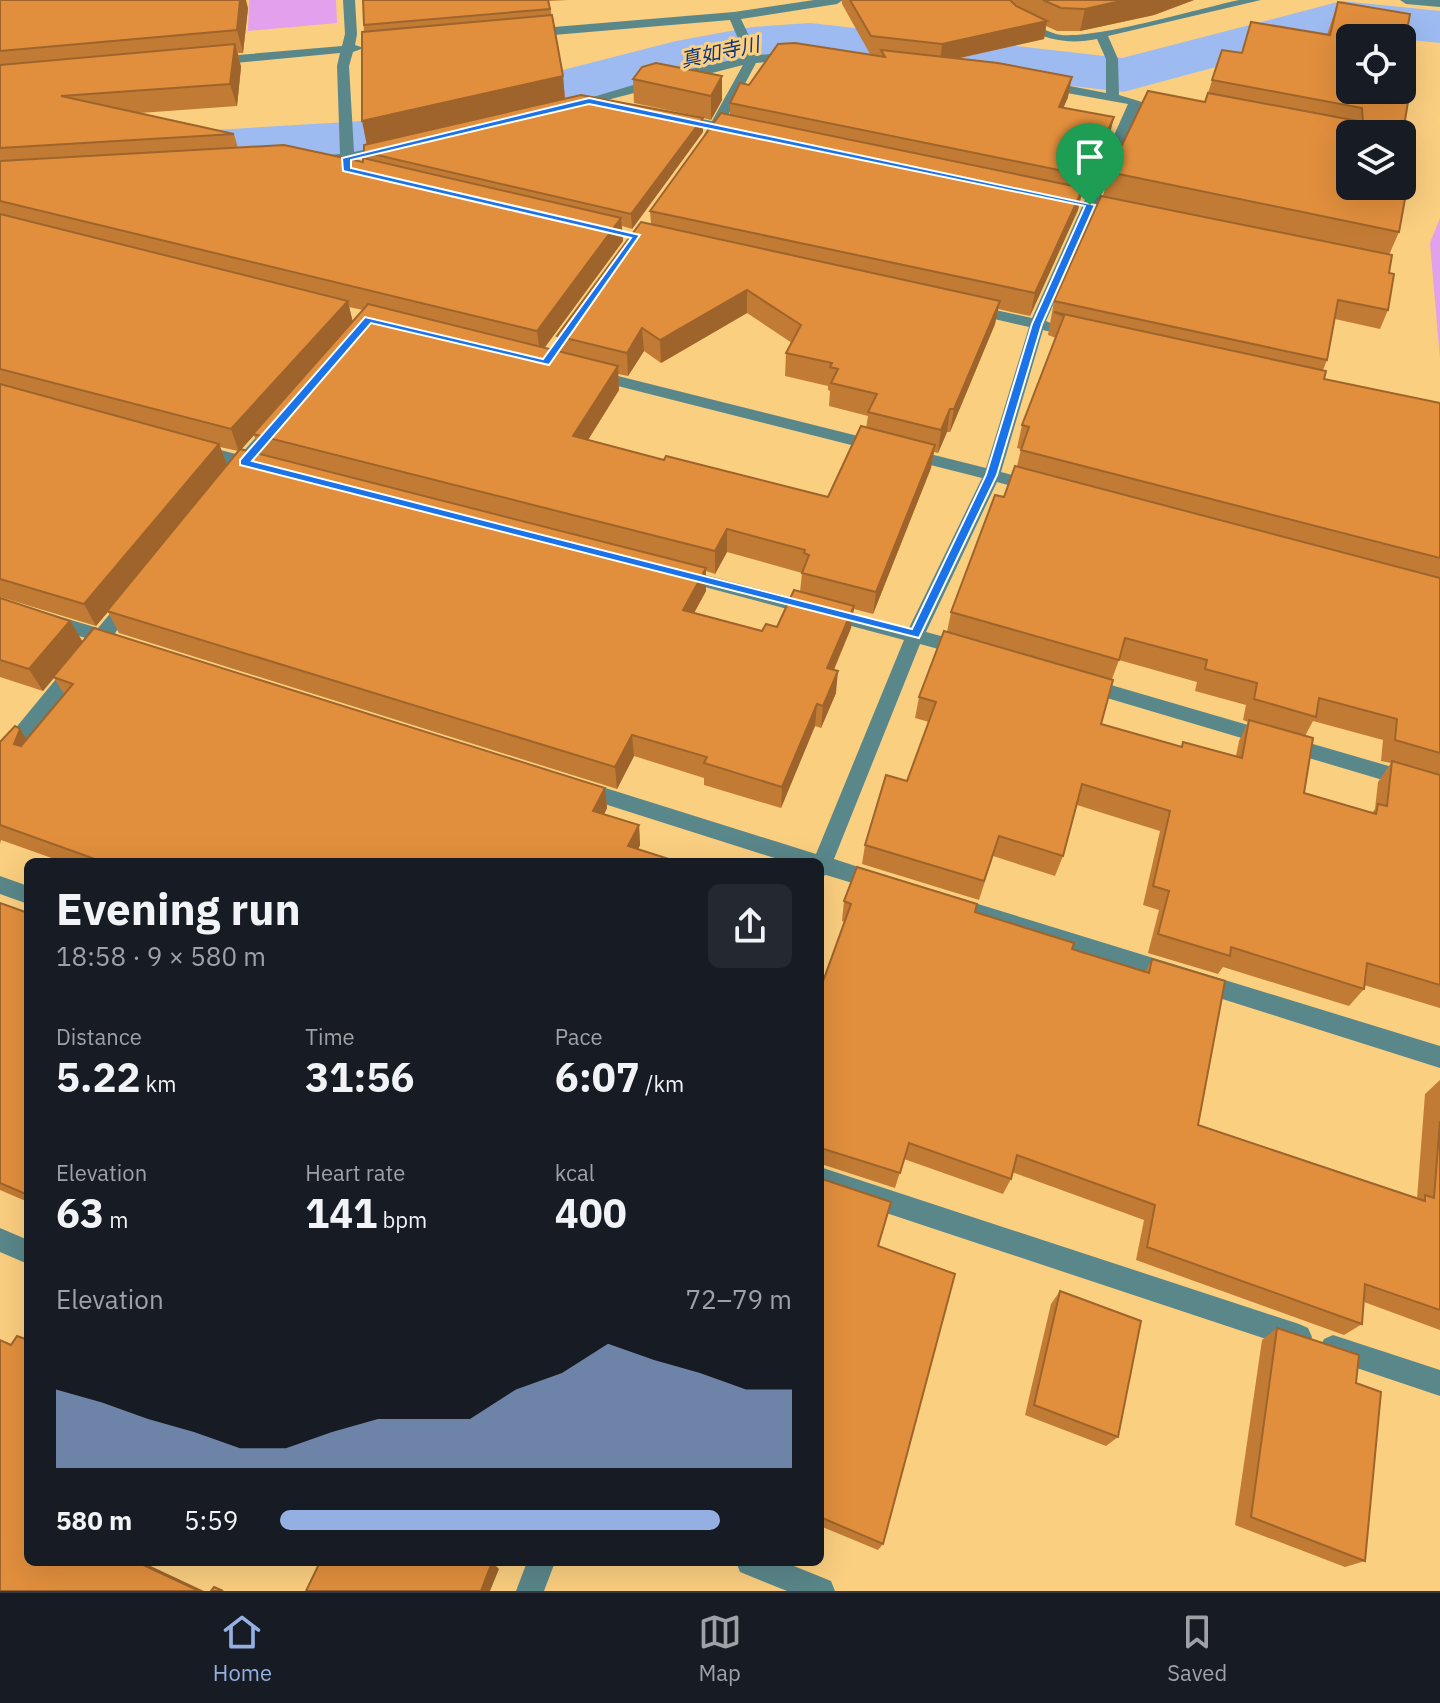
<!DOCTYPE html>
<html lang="en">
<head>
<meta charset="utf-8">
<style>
  body { margin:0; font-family:"IBM Plex Sans","Noto Sans JP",sans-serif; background:#242831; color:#f1f3f6; height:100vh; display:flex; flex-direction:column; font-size:30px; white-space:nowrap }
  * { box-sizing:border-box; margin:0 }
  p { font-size:26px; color:#9ea1a6 }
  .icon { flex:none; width:44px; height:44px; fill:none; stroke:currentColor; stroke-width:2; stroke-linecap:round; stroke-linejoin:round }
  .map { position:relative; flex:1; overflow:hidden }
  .sheet { position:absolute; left:24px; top:858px; width:800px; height:708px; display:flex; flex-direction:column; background:#171b24; border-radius:12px; box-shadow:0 8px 32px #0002 }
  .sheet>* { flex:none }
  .fabs { position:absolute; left:1336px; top:24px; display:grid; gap:16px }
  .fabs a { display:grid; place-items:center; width:80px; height:80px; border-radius:12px; background:#171b24; box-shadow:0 8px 32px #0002; font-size:40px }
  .pin { position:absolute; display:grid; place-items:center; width:68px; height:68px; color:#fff; margin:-82px -34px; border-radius:50% 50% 50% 0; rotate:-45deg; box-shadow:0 0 8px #0007 }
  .pin .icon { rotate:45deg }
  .round { display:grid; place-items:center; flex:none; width:84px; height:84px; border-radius:12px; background:#242831 }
  .headline { display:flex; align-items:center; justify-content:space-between; height:136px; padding:0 32px }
  h1 { font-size:44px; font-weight:800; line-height:60px }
  .metrics { display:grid; grid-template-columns:repeat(3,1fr); gap:12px; height:136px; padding:8px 32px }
  .metrics div { display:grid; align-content:center }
  .metrics b { font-size:40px; font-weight:800 }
  .metrics small { font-size:22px; font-weight:400 }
  .metrics p { font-size:22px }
  .chart { height:224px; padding:16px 32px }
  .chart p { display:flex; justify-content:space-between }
  .chart svg { width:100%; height:144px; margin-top:8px; fill:#94afe1; opacity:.7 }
  ul { padding:0 32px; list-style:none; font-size:26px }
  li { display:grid; grid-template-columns:128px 96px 1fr; align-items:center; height:60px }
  li i { height:20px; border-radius:10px; background:#94afe1 }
  .menu { display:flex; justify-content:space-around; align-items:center; height:112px; border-top:2px solid #363941; background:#171b24; font-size:22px; color:#9ea1a6 }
  .menu a { display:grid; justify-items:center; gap:4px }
  .menu .active { color:#94afe1 }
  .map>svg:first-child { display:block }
  .green { fill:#e2a0ed }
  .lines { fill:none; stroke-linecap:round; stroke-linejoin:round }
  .river { fill:#9dbbf0; fill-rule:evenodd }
  .minor { fill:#5a878a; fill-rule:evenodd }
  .wall { fill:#c27b34; fill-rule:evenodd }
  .shaded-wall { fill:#9e642b }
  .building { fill:#e28f3d; stroke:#9e642b; stroke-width:2; fill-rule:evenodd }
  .route { fill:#1a73e8; stroke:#fff; stroke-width:2; fill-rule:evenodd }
  .labels { text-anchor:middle; stroke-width:6; stroke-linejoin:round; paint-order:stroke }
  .far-water-label { font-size:20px; font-style:italic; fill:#0d3580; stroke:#fbcf80 }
</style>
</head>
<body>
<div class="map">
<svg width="1440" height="1591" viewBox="0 0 1440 1591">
  <rect width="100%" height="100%" fill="#fbcf80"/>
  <!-- green -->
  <g class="green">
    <path d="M 249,0 L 336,0 L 337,23 L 248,31 Z"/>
    <path d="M 1440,218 L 1440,359 L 1430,243 Z"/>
  </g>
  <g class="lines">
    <!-- river -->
    <path class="river" d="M 1342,1 L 1440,11 L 1440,43 L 1343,33 L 1123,92 L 810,55 L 752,59 L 686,73 L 363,157 L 0,179 L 0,143 L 363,121 L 676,41 L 752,27 L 810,23 L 1122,58 Z"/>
    <!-- minor -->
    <g class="minor">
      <path d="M 343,0 L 355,0 L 357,34 L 355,45 L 364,48 L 353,52 L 349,66 L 354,152 L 390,144 L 397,148 L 354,160 L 355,170 L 348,174 L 341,170 L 341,162 L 319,164 L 312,160 L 319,156 L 340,154 L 337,66 L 340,53 L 215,65 L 209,61 L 215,57 L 342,46 L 345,34 Z"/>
      <path d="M 814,0 L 843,0 L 837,4 L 741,19 L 758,55 L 794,52 L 800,56 L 794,60 L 756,63 L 724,123 L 746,130 L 739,134 L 720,130 L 711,139 L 704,135 L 708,128 L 669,118 L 676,114 L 712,121 L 743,65 L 572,109 L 566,105 L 677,72 L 746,57 L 730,20 L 530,37 L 524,33 L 530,29 L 734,12 Z"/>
      <path d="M 992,0 L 1005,0 C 1020,14 1036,28 1056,34 C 1087,42 1201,8 1239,0 L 1261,0 L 1108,36 L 1118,59 L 1119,95 L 1142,102 L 1046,321 L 1059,327 L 1051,332 L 1043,330 L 1001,472 L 1043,483 L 1045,487 L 1037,493 L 997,482 L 926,632 L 971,644 L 973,649 L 971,654 L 964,656 L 920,644 L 834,859 L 886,876 L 889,882 L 886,888 L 879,891 L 826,875 L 820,877 L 820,862 L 787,862 L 573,794 L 570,788 L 573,782 L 580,780 L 816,854 L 904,640 L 682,581 L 673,575 L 682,569 L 909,628 L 982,478 L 594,380 L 586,375 L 594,370 L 986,468 L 1029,327 L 968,313 L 965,310 L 973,305 L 1032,318 L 1128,104 L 1039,88 L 1038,85 L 1044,81 L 1106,93 L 1106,59 L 1097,39 C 1055,48 1020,32 992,0 Z"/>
      <path d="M 1400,0 L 1440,0 L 1440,7 L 1406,4 Z"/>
      <path d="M 275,422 L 283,427 L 250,466 L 244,468 L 195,455 L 193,451 L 201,445 L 240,455 L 269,423 Z"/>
      <path d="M 130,595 L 139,602 L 115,633 L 120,639 L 118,644 L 106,644 L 7,767 L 0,769 L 0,747 L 89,639 L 0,613 L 0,599 L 98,628 L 124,597 Z"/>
      <path d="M 1087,678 L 1440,781 L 1440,797 L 1080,690 L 1078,685 Z"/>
      <path d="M 0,876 L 28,886 L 28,904 L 0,894 Z"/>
      <path d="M 955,897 L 1440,1046 L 1440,1068 L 948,912 L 944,906 L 948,900 Z"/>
      <path d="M 820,1167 L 1299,1324 L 1308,1328 L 1312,1337 L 1308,1346 L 1299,1350 L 820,1191 Z"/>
      <path d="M 0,1228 L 28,1240 L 28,1264 L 0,1252 Z"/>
      <path d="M 1333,1335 L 1440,1370 L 1440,1396 L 1324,1357 L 1320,1348 L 1324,1339 Z"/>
      <path d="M 527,1562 L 555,1562 L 544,1591 L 516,1591 Z"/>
      <path d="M 736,1562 L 784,1562 L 831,1581 L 835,1591 L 787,1591 L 740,1572 Z"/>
    </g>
  </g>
  <!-- wall -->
  <g class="wall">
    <path d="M 0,0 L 248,8 L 243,53 L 238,53 L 241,67 L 237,106 L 140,113 L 234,134 L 238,148 L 363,162 L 366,159 L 364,152 L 367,145 L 363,0 L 568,0 L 549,1 L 563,76 L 565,99 L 701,117 L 634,103 L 633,79 L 722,76 L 722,100 L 711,120 L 703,118 L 703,132 L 632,229 L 622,226 L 623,241 L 544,348 L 559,352 L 557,336 L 651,224 L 650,211 L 730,115 L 730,103 L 749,85 L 880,56 L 870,54 L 842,4 L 842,0 L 1194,0 L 1154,15 L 1080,31 L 1057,31 L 1046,26 L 1044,39 L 956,59 L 1068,97 L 1063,108 L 1109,138 L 1083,197 L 1081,196 L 1078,210 L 1030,316 L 998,309 L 995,324 L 950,432 L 947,432 L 938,453 L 934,452 L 931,468 L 873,614 L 854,609 L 851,628 L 834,670 L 836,693 L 821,728 L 815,726 L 781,808 L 704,785 L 704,778 L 634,756 L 617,789 L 119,633 L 108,612 L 96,626 L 0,597 ZM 349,307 L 363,310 L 353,322 ZM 747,313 L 792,343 L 786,353 L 785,376 L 828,386 L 828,390 L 830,391 L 829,406 L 868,416 L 866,428 L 828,497 L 664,460 L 588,440 L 619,390 L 618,374 L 628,376 L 644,351 L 661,363 ZM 254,435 L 260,454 L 241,449 ZM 220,447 L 238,451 L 227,465 ZM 727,552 L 802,573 L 800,592 L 777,627 L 762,631 L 694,613 L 706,591 L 706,571 L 715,574 Z"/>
    <path d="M 1338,2 L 1402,57 L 1406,83 L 1402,138 L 1399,232 L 1389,255 L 1388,310 L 1380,329 L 1335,319 L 1327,360 L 1323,370 L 1324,379 L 1440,403 L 1440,1008 L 1364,985 L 1364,989 L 1349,1006 L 1223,967 L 1218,974 L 1148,953 L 1159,910 L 1143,905 L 1160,831 L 1077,805 L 1063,856 L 1055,876 L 993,856 L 979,900 L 862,864 L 865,845 L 907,781 L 929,722 L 915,718 L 919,697 L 947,632 L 951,612 L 1004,497 L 1017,466 L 1021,449 L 1017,448 L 1022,425 L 1056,338 L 1048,335 L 1054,301 L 1103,196 L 1109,172 L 1205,102 L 1222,50 L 1241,53 L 1327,35 ZM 1119,660 L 1197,682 L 1195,691 L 1246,705 L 1243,720 L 1248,722 L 1239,741 L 1236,756 L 1183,742 L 1181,747 L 1101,724 L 1112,679 ZM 1313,721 L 1383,740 L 1381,761 L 1391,763 L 1378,782 L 1375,809 L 1372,813 L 1304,793 L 1305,736 Z"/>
    <path d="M 0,598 L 70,621 L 82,642 L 605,788 L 607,808 L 604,814 L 639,825 L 640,845 L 638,849 L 678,862 L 63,862 L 1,840 L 0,844 L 0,742 L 27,739 L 64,694 L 54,678 L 43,691 L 0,677 Z"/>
    <path d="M 844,901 L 975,912 L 1072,949 L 1145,972 L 1152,959 L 1198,1125 L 1417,1199 L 1425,1094 L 1440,1080 L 1440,1330 L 1364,1302 L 1362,1324 L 1344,1335 L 1136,1260 L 1144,1220 L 1012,1172 L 1011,1179 L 1003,1194 L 904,1159 L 895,1188 L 821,1164 L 822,1179 L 878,1246 L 883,1544 L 878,1550 L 820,1526 L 820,983 L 822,984 L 845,922 L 842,921 Z"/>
    <path d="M 0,903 L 28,913 L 28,1202 L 0,1190 Z"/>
    <path d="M 1060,1291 L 1118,1437 L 1106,1446 L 1025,1415 L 1051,1304 Z"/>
    <path d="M 1277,1328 L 1356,1383 L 1365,1561 L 1345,1567 L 1235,1525 L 1262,1340 Z"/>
  </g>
  <!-- shaded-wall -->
  <g class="shaded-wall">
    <path d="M 240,0 L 246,0 L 248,8 L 243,53 L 237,30 Z"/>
    <path d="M 1125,0 L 1194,0 L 1154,15 L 1080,31 L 1085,9 Z"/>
    <path d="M 1047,21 L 1044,39 L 940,62 L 942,44 Z"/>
    <path d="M 235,44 L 241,67 L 237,106 L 230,84 Z"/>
    <path d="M 563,76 L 565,100 L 367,146 L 362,121 Z"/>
    <path d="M 722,76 L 722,100 L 711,120 L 711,96 Z"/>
    <path d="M 1072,77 L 1068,97 L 1055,128 L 1059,107 Z"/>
    <path d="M 1114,117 L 1109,138 L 1083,197 L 1088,176 Z"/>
    <path d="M 703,118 L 703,132 L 632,229 L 631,214 Z"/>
    <path d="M 1083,188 L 1078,210 L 1030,316 L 1035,293 Z"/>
    <path d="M 621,218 L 623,241 L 540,354 L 537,331 Z"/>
    <path d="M 747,290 L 747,313 L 661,363 L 660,340 Z"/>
    <path d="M 348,301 L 353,324 L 239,452 L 231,429 Z"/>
    <path d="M 1000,301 L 995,324 L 950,432 L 954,409 Z"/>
    <path d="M 642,328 L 644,351 L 628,376 L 627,353 Z"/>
    <path d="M 618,366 L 619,390 L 576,459 L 573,436 Z"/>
    <path d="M 950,409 L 947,432 L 938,453 L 941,430 Z"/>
    <path d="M 219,444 L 228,467 L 96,626 L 84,604 Z"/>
    <path d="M 935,445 L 931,468 L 873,614 L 876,592 Z"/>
    <path d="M 727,529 L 727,552 L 715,574 L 715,551 Z"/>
    <path d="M 706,568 L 706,591 L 683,633 L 683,610 Z"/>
    <path d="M 854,606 L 851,628 L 825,690 L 827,668 Z"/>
    <path d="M 70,621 L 83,642 L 43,691 L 29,669 Z"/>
    <path d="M 838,671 L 836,693 L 821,728 L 823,706 Z"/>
    <path d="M 817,704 L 815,726 L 781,808 L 782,787 Z"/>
    <path d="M 20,729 L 34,750 L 14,744 Z"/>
    <path d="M 632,735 L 634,756 L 617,789 L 615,767 Z"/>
    <path d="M 605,788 L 607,808 L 596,831 L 593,811 Z"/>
    <path d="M 639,825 L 640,845 L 632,862 L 628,846 Z"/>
    <path d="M 824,1149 L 821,1164 L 820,1151 Z"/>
    <path d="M 137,1562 L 142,1562 L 204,1591 L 199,1591 Z"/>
    <path d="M 492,1562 L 499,1569 L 490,1591 L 481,1591 Z"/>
  </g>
  <!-- building -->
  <g class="building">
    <path d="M 0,0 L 240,0 L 237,30 L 0,51 Z"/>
    <path d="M 363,0 L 548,0 L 550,9 L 364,25 Z"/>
    <path d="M 850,0 L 1010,0 L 1016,6 L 1047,21 L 942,44 L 871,36 Z"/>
    <path d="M 1043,0 L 1125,0 L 1085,9 L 1061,8 Z"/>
    <path d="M 1338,2 L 1410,14 L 1402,57 L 1410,58 L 1406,83 L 1411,84 L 1402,138 L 1402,134 L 1350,134 L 1350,186 L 1402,186 L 1402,142 L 1415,144 L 1399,232 L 1109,172 L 1148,91 L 1205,102 L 1208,93 L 1363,122 L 1362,108 L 1212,80 L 1222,50 L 1242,53 L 1251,22 L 1330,35 ZM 1350,38 L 1402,38 L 1402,90 L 1350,90 Z"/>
    <path d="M 552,15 L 563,76 L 362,121 L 362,32 Z"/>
    <path d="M 795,43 L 885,57 L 881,50 L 998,63 L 1072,77 L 1059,107 L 1114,117 L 1088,176 L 730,103 L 740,83 L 749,85 L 778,44 Z"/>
    <path d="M 235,44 L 230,84 L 61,96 L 234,134 L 0,148 L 0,65 Z"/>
    <path d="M 656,63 L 722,76 L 711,96 L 633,79 L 642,67 Z"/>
    <path d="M 581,95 L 703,118 L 631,214 L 364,152 L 364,145 Z"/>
    <path d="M 721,113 L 1083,188 L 1035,293 L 650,211 Z"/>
    <path d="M 284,145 L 363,162 L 363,158 L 621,218 L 537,331 L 0,201 L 0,161 Z"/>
    <path d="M 1101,196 L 1392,255 L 1389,273 L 1394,274 L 1388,310 L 1338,300 L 1327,360 L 1054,301 Z"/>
    <path d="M 0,214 L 348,301 L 231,429 L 0,369 Z"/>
    <path d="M 641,222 L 1000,301 L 954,409 L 950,409 L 941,430 L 868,412 L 877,394 L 831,383 L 838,369 L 830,367 L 832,363 L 786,353 L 801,325 L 747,290 L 660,340 L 642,328 L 627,353 L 557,336 Z"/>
    <path d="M 368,304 L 618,366 L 573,436 L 664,460 L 666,456 L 828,497 L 861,426 L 935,445 L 876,592 L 802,573 L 809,555 L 804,553 L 805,550 L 727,529 L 715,551 L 253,434 Z"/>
    <path d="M 1054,312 L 1326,371 L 1324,379 L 1440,403 L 1440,558 L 1021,450 L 1029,427 L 1022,425 L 1064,316 Z"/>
    <path d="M 0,384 L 219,444 L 84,604 L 0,579 Z"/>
    <path d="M 240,449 L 706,568 L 683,610 L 762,631 L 766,624 L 777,627 L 794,590 L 854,606 L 827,668 L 838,671 L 823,706 L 817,704 L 782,787 L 704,763 L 707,757 L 632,735 L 615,767 L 107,611 Z"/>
    <path d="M 1015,466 L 1440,578 L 1440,753 L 1395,740 L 1397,719 L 1319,698 L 1316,717 L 1254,699 L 1257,683 L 1205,669 L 1207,660 L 1125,638 L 1119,660 L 951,612 L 995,495 L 1004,497 Z"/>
    <path d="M 0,598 L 70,621 L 29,669 L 0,660 Z"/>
    <path d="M 94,628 L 605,788 L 593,811 L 639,825 L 628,846 L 678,862 L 103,862 L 0,825 L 0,742 L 15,726 L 20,729 L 14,744 L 21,746 L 73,684 L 53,677 Z"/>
    <path d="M 944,631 L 1113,680 L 1101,724 L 1182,747 L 1183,742 L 1242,758 L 1249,720 L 1313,738 L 1304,793 L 1376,814 L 1378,804 L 1387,806 L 1392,761 L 1440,775 L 1440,985 L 1367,963 L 1364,989 L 1231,947 L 1230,956 L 1158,934 L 1169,891 L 1153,886 L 1170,811 L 1082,784 L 1063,856 L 999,836 L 984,881 L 865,845 L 886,775 L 907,781 L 936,702 L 919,697 Z"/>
    <path d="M 857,867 L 977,904 L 975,912 L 1074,943 L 1072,949 L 1149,973 L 1152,959 L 1225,981 L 1198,1125 L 1425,1201 L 1425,1195 L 1434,1198 L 1440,1121 L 1440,1310 L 1365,1284 L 1362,1324 L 1147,1247 L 1155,1205 L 1017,1155 L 1011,1179 L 909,1143 L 900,1173 L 824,1149 L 820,1151 L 820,983 L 822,984 L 851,904 L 844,901 Z"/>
    <path d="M 0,903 L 28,913 L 28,1195 L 0,1183 Z"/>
    <path d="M 820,1158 L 822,1179 L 891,1202 L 878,1246 L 955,1274 L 883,1544 L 820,1517 Z"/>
    <path d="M 1060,1291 L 1141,1321 L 1118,1437 L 1034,1405 Z"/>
    <path d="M 1277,1328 L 1359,1355 L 1356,1383 L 1381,1392 L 1365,1561 L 1251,1517 Z"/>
    <path d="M 17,1336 L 28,1340 L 28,1562 L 137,1562 L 199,1591 L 0,1591 L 0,1340 L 11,1345 Z"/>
    <path d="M 320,1562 L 492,1562 L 481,1591 L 306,1591 Z"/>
    <path d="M 214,1587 L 223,1591 L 211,1591 Z"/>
  </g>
  <!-- route -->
  <path class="route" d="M 589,98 L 1095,205 L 1042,324 L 997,475 L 919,638 L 240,465 L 240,460 L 365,317 L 543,359 L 631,238 L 343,171 L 342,158 ZM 589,104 L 1085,206 L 1032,324 L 986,475 L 912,629 L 252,461 L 371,323 L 549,365 L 640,235 L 351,168 L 351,160 Z"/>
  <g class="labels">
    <!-- far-water labels -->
    <g class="far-water-label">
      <text transform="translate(720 52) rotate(-12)" y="7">真如寺川</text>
    </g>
  </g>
</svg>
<div class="fabs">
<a><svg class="icon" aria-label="locate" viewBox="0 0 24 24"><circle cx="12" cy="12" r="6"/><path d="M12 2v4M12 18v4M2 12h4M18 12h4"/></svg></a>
<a><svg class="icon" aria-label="layers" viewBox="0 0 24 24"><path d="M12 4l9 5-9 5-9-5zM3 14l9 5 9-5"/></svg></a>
</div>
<div class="pin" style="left:1090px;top:205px;background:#1e9e55"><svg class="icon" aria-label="arrive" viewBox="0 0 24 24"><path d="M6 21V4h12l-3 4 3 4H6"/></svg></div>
<section class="sheet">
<div class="headline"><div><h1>Evening run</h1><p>18:58 · 9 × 580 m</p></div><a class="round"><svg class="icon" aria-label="share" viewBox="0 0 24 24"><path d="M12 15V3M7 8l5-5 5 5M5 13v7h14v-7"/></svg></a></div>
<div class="metrics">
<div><p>Distance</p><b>5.22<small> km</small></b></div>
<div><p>Time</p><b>31:56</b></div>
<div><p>Pace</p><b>6:07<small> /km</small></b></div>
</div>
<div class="metrics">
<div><p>Elevation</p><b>63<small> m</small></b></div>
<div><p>Heart rate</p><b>141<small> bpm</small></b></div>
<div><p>kcal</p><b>400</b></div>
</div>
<div class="chart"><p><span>Elevation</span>72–79 m</p>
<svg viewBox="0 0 160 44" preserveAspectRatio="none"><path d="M0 44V20L10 24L20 29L30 33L40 38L50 38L60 33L70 29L80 29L90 29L100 20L110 15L120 6L130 11L140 15L150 20L160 20V44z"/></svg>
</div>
<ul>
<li><b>580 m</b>5:59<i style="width:86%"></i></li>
</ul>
</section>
</div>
<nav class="menu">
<a class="active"><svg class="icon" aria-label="home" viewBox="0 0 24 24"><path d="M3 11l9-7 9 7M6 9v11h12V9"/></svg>Home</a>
<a><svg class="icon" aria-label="map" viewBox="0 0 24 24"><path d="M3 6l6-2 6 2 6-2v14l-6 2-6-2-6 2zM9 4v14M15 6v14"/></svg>Map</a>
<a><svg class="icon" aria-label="saved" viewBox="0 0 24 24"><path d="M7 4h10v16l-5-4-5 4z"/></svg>Saved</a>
</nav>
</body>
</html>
